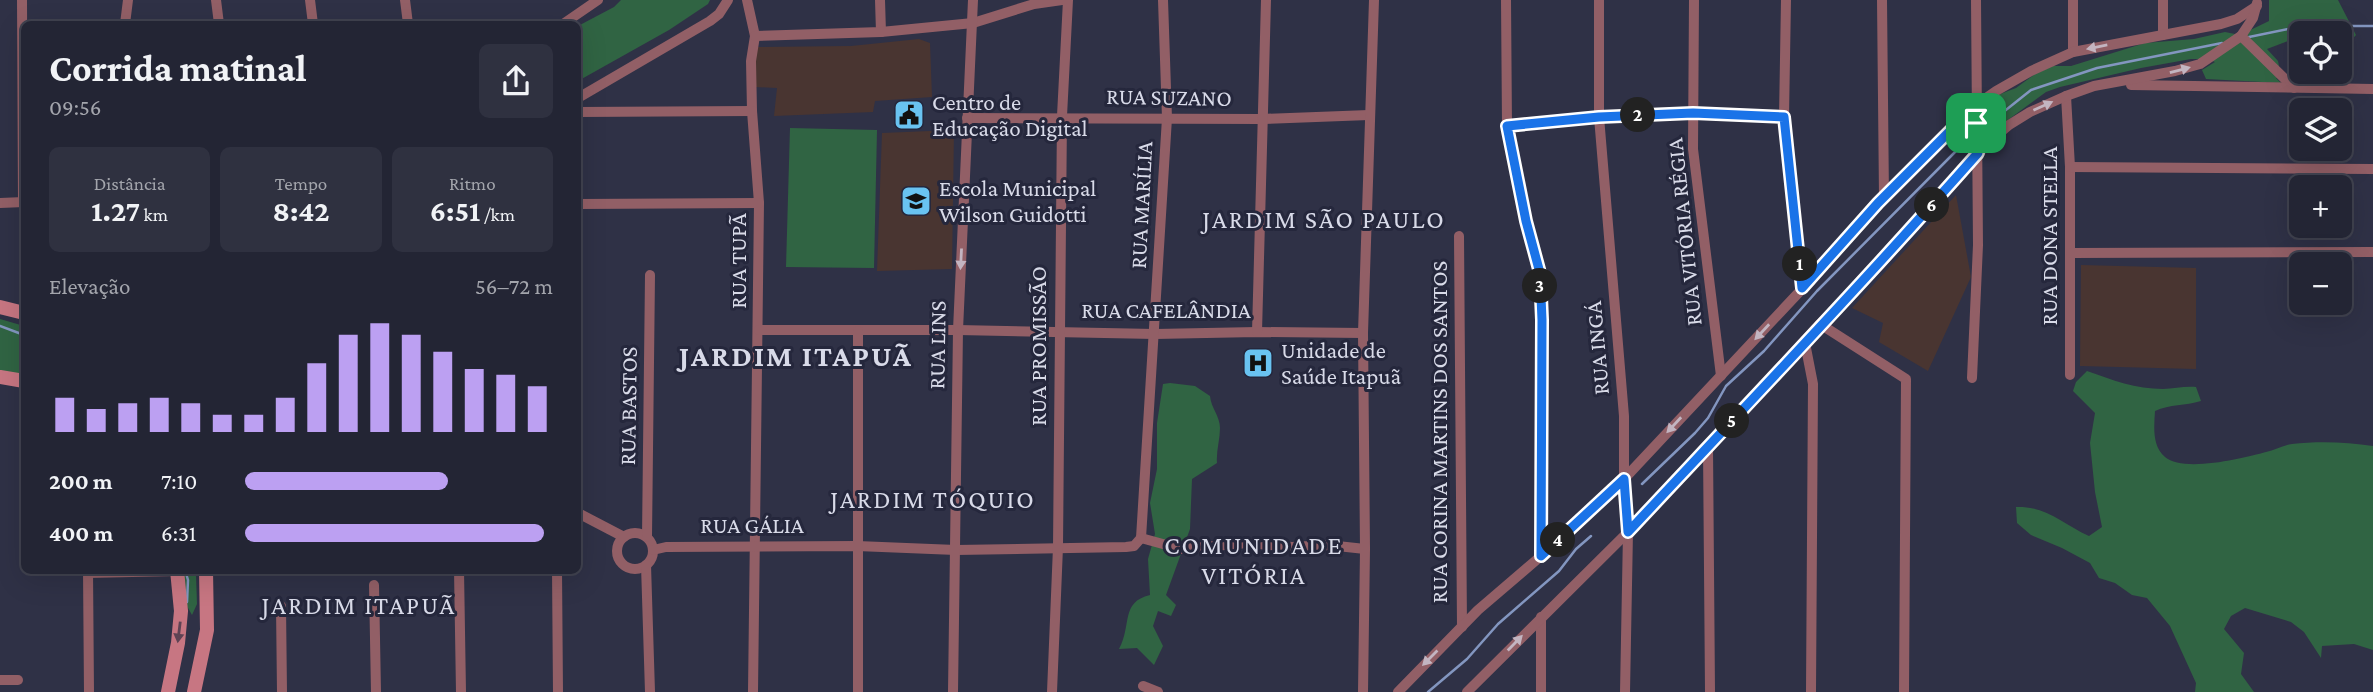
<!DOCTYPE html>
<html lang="pt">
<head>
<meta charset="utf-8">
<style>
  body { margin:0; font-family:"Crimson Pro",serif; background:#2f3140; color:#f1f3f6; height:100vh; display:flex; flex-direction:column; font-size:26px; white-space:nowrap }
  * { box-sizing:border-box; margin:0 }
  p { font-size:23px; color:#a3a5ac }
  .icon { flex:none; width:38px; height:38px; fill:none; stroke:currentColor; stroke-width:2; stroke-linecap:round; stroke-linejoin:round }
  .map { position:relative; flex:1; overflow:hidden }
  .sheet { position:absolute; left:21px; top:21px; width:560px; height:553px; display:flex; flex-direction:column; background:#232534; border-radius:10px; box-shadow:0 7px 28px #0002,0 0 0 2px #40424f }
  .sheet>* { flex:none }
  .tools { position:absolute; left:2289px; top:21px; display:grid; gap:14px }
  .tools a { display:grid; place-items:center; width:63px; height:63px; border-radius:10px; background:#232534; box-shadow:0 7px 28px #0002,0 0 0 2px #40424f; font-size:35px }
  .pin { position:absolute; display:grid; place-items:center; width:60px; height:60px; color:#fff; margin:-30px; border-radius:14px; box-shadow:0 4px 10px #0006 }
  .km { position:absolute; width:35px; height:35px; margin:-18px; border-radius:50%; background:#222; color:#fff; font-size:19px; line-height:35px; text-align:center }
  .round { display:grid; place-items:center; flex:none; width:74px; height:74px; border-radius:10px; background:#2f3140 }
  .headline { display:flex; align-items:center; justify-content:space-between; height:119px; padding:0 28px }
  h1 { font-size:38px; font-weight:700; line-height:52px }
  .metrics { display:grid; grid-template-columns:repeat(3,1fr); gap:10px; height:119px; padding:7px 28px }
  .metrics div { display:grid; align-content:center; border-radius:10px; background:#2f3140; text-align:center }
  .metrics b { font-size:30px; font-weight:700 }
  .metrics small { font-size:19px; font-weight:400 }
  .metrics p { font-size:19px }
  .chart { height:196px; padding:14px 28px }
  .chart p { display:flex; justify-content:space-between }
  .chart svg { width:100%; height:126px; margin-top:7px; stroke:#bca0f2; stroke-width:6 }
  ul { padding:0 28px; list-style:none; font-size:23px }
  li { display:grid; grid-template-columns:112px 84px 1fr; align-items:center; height:52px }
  li i { height:18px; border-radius:9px; background:#bca0f2 }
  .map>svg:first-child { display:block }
  .education { fill:#493531 }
  .green { fill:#306443 }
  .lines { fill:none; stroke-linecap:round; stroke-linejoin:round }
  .stream { stroke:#8396c0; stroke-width:2.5 }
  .street { stroke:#925f66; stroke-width:10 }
  .secondary { stroke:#c77682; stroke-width:14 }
  .oneway { fill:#c3b5c1 }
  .oneway2 { fill:#5e4354 }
  .route-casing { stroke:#fff; stroke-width:14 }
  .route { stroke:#1a73e8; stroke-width:9 }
  .labels { text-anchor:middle; stroke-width:6; stroke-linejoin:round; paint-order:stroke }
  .street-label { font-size:23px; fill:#d8dae8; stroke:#25273c }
  .poi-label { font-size:23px; fill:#d8dae8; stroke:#25273c; text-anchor:start }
  .quarter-label { font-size:26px; letter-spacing:2px; fill:#d8dae8; stroke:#25273c }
  .district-label { font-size:30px; font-weight:bold; letter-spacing:2px; fill:#d8dae8; stroke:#25273c }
</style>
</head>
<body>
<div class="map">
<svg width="2373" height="692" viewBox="0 0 2373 692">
  <rect width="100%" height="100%" fill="#2f3146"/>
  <!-- education -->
  <g class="education">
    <path d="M 919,39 L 930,43 L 932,97 L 875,101 L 873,112 L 774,116 L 777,88 L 755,87 L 756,47 L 851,46 Z"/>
    <path d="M 954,130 L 952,269 L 877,271 L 882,133 Z"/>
    <path d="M 1956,195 L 1971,277 L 1928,371 L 1879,342 L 1883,323 L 1852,308 Z"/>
    <path d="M 2081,265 L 2196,268 L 2196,369 L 2080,366 Z"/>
  </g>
  <!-- green -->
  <g class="green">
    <path d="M 621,0 L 710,0 L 708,4 L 669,30 L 578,81 L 578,26 L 614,7 Z"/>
    <path d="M 2269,0 L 2338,0 L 2356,35 L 2347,45 L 2340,46 L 2340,33 L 2301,33 L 2301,42 L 2293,39 L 2267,49 L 2278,61 L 2281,76 L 2276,78 L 2281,83 L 2206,79 L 2202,70 L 2215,62 L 2207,59 L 2191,59 L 2141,68 L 2060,87 L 2046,92 L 1997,128 L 1983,119 L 1981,110 L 1995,96 L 2016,88 L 2035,74 L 2053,66 L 2071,66 L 2145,43 L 2194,39 L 2225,32 L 2240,35 L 2269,21 Z"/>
    <path d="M 790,128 L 877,130 L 874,268 L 786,267 Z"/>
    <path d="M 0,319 L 24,326 L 24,374 L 0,372 Z"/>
    <path d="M 2087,371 C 2112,380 2136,389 2163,389 C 2174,389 2184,386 2196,387 L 2201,401 C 2185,406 2170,404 2155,411 C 2154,427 2152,446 2165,457 C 2183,473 2245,458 2266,452 C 2275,450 2283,445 2292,444 C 2318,441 2347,442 2373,446 L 2373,650 L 2354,644 L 2322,646 L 2321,658 L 2304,632 L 2291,622 L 2245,608 L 2231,616 L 2224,629 L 2244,653 L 2241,674 L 2254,692 L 2195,692 L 2196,683 L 2170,626 L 2147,598 L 2132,595 L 2115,583 L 2099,578 L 2090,563 L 2062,548 L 2031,535 L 2017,523 L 2016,507 C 2047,506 2062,524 2089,536 L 2102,527 L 2095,492 L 2090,443 L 2095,413 L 2073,391 L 2076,382 Z"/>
    <path d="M 1170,383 L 1195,386 L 1210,396 C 1211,408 1220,416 1220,428 C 1220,440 1216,451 1217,463 L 1192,479 L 1190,529 L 1166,595 L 1176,605 L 1171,616 L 1158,611 L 1153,626 L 1163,646 L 1154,665 L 1137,648 L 1119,649 C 1132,626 1120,602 1150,595 L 1148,559 L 1155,534 L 1150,503 L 1157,469 L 1157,423 L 1163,384 Z"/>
    <path d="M 180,571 L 195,571 L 196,574 L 197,604 L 192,615 L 183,599 Z"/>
  </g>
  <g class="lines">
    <!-- stream -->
    <g class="stream">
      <path d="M 2249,37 L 2303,26 L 2373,26"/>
      <path d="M 1982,129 L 2031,90 L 2097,68 L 2222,43"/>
      <path d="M 0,326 L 24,335"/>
      <path d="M 1642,484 L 1695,433 L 1708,418 L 1726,386 L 1764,351 L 1817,291 L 1960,147 L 1974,135"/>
      <path d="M 185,570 L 188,580 L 187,602"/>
      <path d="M 1428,692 L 1467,659 L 1498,624 L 1559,571 L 1576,549 L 1591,536"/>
    </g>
    <!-- street -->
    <g class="street">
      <path d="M 22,0 L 23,202"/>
      <path d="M 216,0 L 219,24"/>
      <path d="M 310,0 L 313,24"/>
      <path d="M 405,0 L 408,24"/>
      <path d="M 747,0 L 755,36 L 751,61 L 752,111 L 759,203 L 753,692"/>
      <path d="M 880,0 L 881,32"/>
      <path d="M 1506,0 L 1507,126 L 1526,221 L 1540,273 L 1541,556"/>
      <path d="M 1599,0 L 1599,117 L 1624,416 L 1624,479 L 1628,532 L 1625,692"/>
      <path d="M 1694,0 L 1693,149 L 1721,376"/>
      <path d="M 1786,0 L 1784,117 L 1803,288"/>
      <path d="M 1882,0 L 1884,198"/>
      <path d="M 2073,0 L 2073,52"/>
      <path d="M 2163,0 L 2163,35"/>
      <path d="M 125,24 L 128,0"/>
      <path d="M 563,24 L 598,0"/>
      <path d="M 755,36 L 881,32 L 973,23 L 1034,4 L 1062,0"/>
      <path d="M 2241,36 L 2294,88"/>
      <path d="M 2131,85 L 2373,89"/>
      <path d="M 2066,96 L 2070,167 L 2070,375"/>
      <path d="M 578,98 L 710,21 L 719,14 L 728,0"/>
      <path d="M 578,112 L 752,111"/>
      <path d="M 967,118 L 1262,119 L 1369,115"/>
      <path d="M 1507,126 L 1599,117 L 1693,113 L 1784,117"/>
      <path d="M 2070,167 L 2373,169"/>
      <path d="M 0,203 L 24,202"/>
      <path d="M 578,204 L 759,203"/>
      <path d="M 1459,236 L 1462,627"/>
      <path d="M 2071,253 L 2373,252"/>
      <path d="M 1820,324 L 1906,379 L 1904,692"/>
      <path d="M 759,330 L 958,330 L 1155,334 L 1257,332 L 1363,333"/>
      <path d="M 1257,332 L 1266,0"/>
      <path d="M 1805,343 L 1813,384 L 1811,692"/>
      <path d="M 1972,378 L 1978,245 L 1976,0"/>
      <path d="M 1708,447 L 1710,692"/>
      <path d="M 578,513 L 624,537"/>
      <circle cx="635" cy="551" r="18"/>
      <path d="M 647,537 L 650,275"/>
      <path d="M 1141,538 L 1167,118 L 1163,0"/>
      <path d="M 1141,538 L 1181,549 L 1247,543 L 1292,547 L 1328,545 L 1365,549"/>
      <path d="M 653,550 L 666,547 L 857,546 L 956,550 L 1126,547 L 1134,546 L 1141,538"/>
      <path d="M 646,565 L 650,692"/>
      <path d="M 88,570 L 89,692"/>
      <path d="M 459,570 L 461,692"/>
      <path d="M 557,570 L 558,692"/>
      <path d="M 88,573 L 177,571"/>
      <path d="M 374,585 L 376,692"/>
      <path d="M 281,606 L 282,692"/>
      <path d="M 1541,617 L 1541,692"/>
      <path d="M 0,680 L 18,680"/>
      <path d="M 1143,686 L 1158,692"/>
      <path d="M 858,692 L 858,331"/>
      <path d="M 953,692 L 958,330 L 973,0"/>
      <path d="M 1052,692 L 1058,547 L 1062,116 L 1068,0"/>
      <path d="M 1363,692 L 1365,549 L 1363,333 L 1374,0"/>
      <path d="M 1398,692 L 1478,610 L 1541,556 L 1624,479 L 1803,288 L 1878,203 L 1976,105 L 1996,91 L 2031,71 L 2073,52 L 2221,24 L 2237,19 L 2257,6"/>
      <path d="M 1467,692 L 1628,532 L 1820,324 L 1879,266 L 1988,143 L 2009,125 L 2030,112 L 2066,96 L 2094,86 L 2175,71 L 2200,64 L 2241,36 L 2253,18 L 2257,3"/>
    </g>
    <!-- secondary -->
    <g class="secondary">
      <path d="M 0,307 L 24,313"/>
      <path d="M 0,377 L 24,381"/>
      <path d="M 168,692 L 178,643 L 181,611 L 177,570"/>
      <path d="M 194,692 L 207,630 L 206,570"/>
    </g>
  </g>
  <!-- one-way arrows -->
  <defs><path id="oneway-solid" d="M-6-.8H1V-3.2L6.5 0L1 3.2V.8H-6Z" transform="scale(1.75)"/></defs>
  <g class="oneway">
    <use href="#oneway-solid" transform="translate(2097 47) rotate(169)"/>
    <use href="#oneway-solid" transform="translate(2180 70) rotate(-15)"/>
    <use href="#oneway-solid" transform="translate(2043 106) rotate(-24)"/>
    <use href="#oneway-solid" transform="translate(961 259) rotate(93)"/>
    <use href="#oneway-solid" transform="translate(1762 332) rotate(133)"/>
    <use href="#oneway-solid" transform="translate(1674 425) rotate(133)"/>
    <use href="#oneway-solid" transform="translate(1515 643) rotate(-46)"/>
    <use href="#oneway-solid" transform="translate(1430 658) rotate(135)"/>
  </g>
  <use class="oneway2" href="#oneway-solid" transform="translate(179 632) rotate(97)"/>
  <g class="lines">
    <!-- route casing -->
    <g class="route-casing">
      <path id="route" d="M 1976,105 L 1978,153 C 1864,282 1746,406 1628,532 L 1624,479 L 1541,556 L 1542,320 L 1540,273 L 1526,221 L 1507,126 L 1599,117 L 1693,113 L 1784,117 L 1802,288 L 1878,203 Z"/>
    </g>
    <!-- route -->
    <use href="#route" class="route"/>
  </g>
  <!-- icons -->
  <defs>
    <g id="civic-square" transform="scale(1.575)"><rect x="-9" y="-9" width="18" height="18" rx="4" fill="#69c3f1" stroke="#25273c"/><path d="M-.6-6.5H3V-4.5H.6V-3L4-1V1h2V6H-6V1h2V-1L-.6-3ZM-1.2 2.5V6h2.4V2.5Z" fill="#111"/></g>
    <g id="school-square" transform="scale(1.575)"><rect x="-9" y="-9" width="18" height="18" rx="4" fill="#69c3f1" stroke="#25273c"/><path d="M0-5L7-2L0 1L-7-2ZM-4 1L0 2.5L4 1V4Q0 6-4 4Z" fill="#111"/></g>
    <g id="hospital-square" transform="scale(1.575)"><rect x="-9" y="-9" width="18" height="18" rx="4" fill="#69c3f1" stroke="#25273c"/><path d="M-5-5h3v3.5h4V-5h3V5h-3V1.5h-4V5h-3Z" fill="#111"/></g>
  </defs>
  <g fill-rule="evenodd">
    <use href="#civic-square" x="909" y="115"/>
    <use href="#school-square" x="916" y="201"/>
    <use href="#hospital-square" x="1258" y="363"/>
  </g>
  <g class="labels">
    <!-- street labels -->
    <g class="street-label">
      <text transform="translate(1169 97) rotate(1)" y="8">RUA SUZANO</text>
      <text transform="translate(1141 205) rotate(-87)" y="8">RUA MARÍLIA</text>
      <text transform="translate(1684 232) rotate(-96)" y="8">RUA VITÓRIA RÉGIA</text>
      <text transform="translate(2049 236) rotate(-90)" y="8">RUA DONA STELLA</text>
      <text transform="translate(738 261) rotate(-90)" y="8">RUA TUPÃ</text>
      <text x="1166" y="318">RUA CAFELÂNDIA</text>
      <text transform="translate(937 345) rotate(-89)" y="8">RUA LINS</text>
      <text transform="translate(1038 346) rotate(-90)" y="8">RUA PROMISSÃO</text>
      <text transform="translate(1597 348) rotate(-95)" y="8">RUA INGÁ</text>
      <text transform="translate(628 406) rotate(-89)" y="8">RUA BASTOS</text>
      <text transform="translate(1439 432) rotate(-90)" y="8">RUA CORINA MARTINS DOS SANTOS</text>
      <text x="752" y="533">RUA GÁLIA</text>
    </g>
    <!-- poi labels -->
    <g class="poi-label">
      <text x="932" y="110">Centro de<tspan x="932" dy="26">Educação Digital</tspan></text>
      <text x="939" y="196">Escola Municipal<tspan x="939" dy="26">Wilson Guidotti</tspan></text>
      <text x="1281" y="358">Unidade de<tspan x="1281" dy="26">Saúde Itapuã</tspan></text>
    </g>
    <!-- quarter labels -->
    <g class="quarter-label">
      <text x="1324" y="228">JARDIM SÃO PAULO</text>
      <text x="933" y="508">JARDIM TÓQUIO</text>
      <text x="1254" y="554">COMUNIDADE<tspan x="1254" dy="30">VITÓRIA</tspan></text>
      <text x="359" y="614">JARDIM ITAPUÃ</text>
    </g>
    <!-- district labels -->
    <g class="district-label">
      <text x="796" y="366">JARDIM ITAPUÃ</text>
    </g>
  </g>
</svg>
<div class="tools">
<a><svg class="icon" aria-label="locate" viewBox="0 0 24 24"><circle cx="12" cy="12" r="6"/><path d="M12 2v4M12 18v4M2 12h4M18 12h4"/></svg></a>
<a><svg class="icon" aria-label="layers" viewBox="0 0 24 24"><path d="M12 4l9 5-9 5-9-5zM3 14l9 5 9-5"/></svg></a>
<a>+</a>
<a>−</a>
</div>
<div class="pin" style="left:1976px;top:123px;background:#1e9e55"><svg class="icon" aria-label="arrive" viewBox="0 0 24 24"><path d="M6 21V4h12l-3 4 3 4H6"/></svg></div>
<b class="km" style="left:1800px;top:264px">1</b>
<b class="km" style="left:1638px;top:115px">2</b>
<b class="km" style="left:1540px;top:286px">3</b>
<b class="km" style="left:1558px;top:540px">4</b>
<b class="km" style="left:1732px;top:421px">5</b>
<b class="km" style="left:1932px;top:205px">6</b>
<section class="sheet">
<div class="headline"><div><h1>Corrida matinal</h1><p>09:56</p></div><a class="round"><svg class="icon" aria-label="share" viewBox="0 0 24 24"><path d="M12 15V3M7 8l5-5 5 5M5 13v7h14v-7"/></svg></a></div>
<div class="metrics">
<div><p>Distância</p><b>1.27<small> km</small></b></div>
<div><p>Tempo</p><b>8:42</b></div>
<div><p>Ritmo</p><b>6:51<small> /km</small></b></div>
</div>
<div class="chart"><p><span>Elevação</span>56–72 m</p>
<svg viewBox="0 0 160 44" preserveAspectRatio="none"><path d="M5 44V32M15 44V36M25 44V34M35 44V32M45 44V34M55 44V38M65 44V38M75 44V32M85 44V20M95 44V10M105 44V6M115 44V10M125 44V16M135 44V22M145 44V24M155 44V28"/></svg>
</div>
<ul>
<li><b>200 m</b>7:10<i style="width:66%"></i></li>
<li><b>400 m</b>6:31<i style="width:97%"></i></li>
</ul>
</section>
</div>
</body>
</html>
